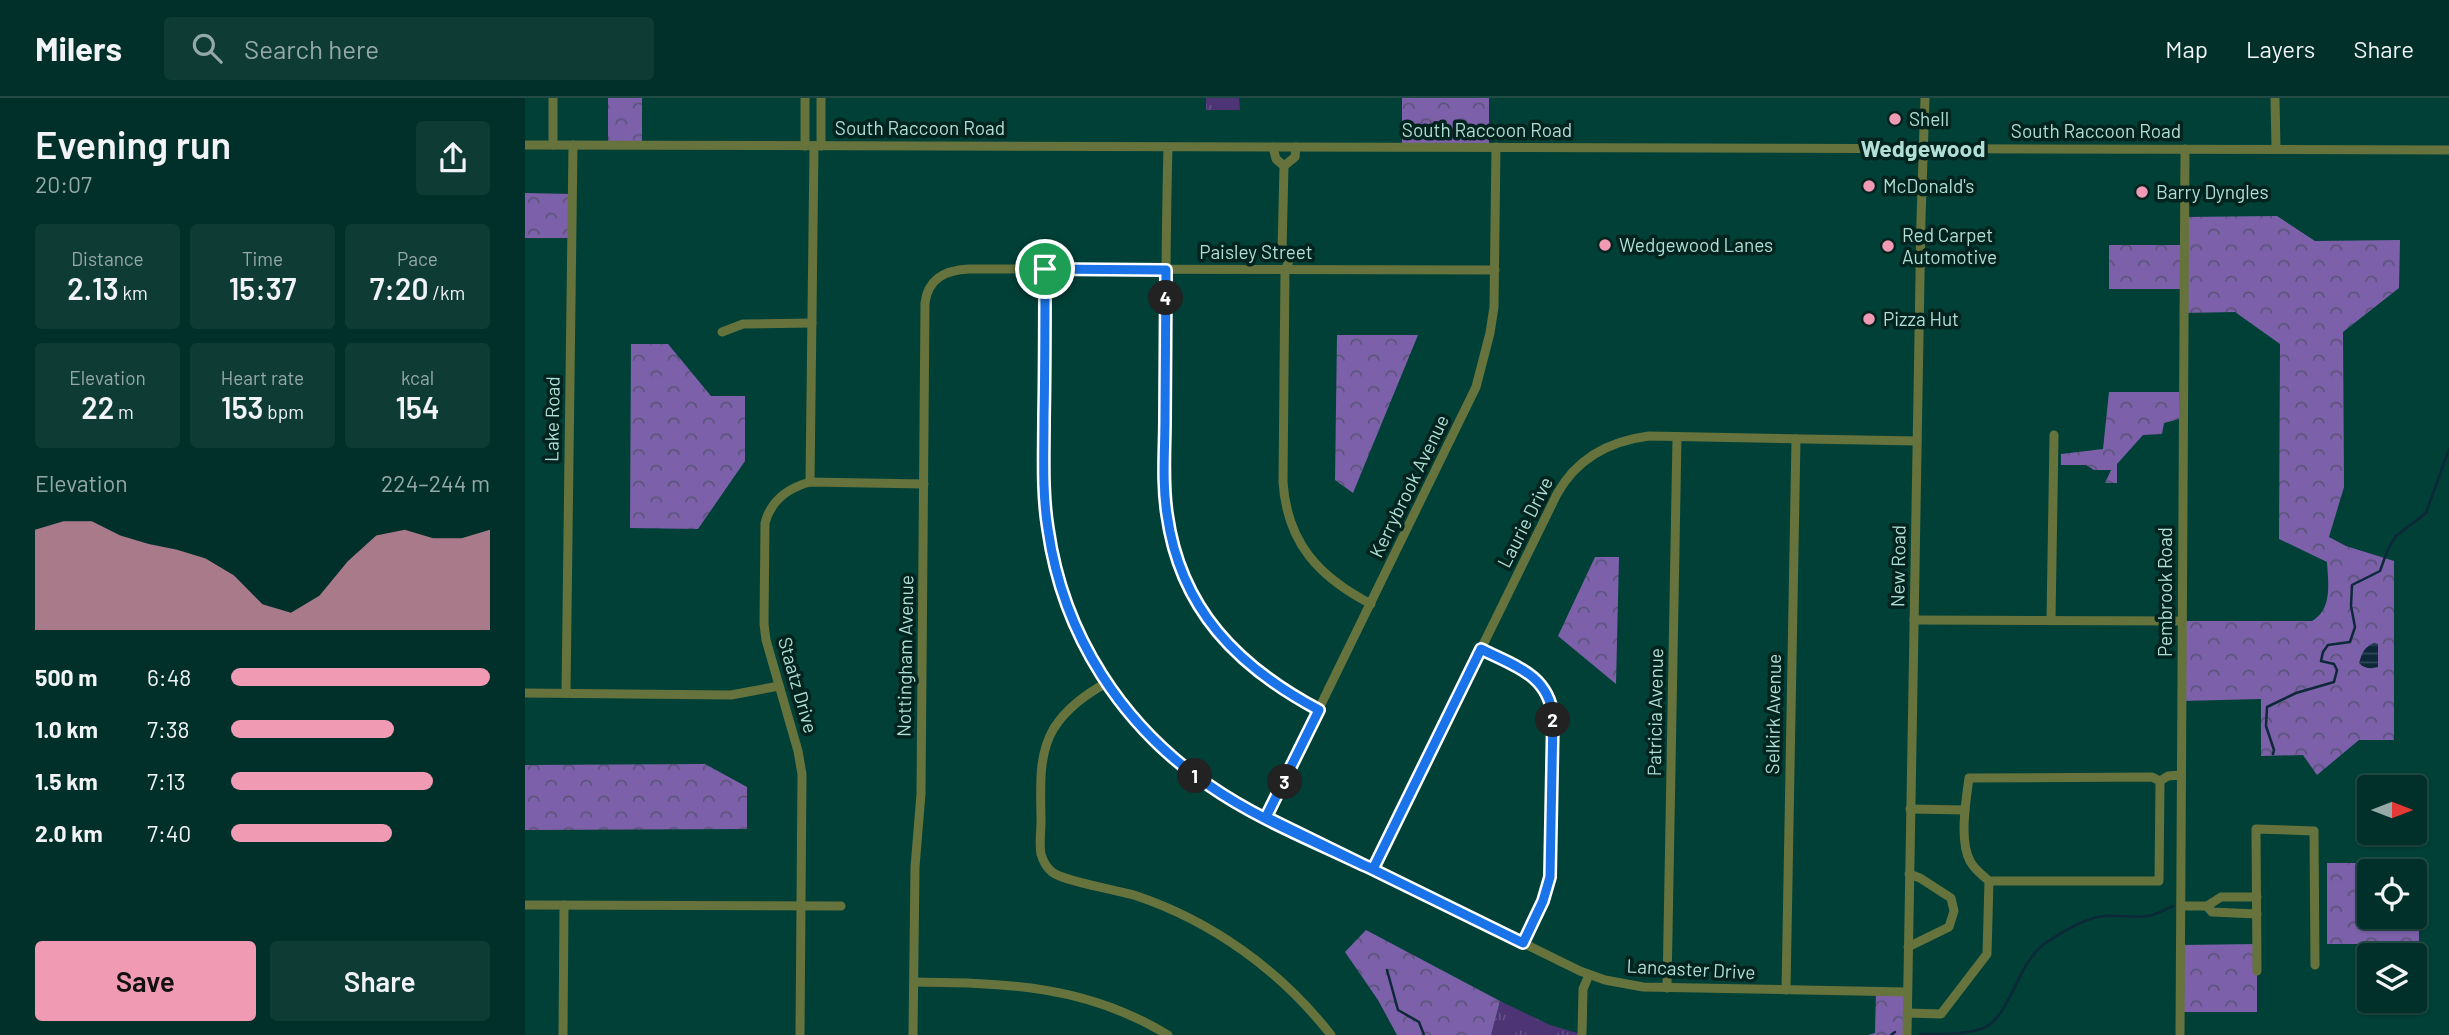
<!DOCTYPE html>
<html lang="en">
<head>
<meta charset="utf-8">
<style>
  body { margin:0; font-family:Barlow,sans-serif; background:#0e3c35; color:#f1f3f6; height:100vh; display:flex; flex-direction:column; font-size:26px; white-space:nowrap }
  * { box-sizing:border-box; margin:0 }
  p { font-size:23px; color:#95a9a8 }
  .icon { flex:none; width:38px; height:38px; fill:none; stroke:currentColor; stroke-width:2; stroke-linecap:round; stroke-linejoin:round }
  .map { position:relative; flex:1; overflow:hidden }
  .side { display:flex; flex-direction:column; background:#003029; width:525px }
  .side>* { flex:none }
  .needle { width:46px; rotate:90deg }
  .buttons { position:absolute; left:1832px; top:677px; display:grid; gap:14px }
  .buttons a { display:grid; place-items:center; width:70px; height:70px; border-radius:7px; background:#003029; box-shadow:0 2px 5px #0004,0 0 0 2px #224b46; font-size:35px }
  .pin { position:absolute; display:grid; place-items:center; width:60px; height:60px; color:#fff; margin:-30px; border:4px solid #fff; border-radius:50%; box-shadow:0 2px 7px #0007 }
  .km { position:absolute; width:35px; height:35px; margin:-18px; border-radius:50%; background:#222; color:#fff; font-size:19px; line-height:35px; text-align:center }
  .round { display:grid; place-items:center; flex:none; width:74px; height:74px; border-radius:7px; background:#0e3c35 }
  .headline { display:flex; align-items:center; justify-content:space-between; height:119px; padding:0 35px }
  h1 { font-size:38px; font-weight:600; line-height:52px }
  .stats { display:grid; grid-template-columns:repeat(3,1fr); gap:10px; height:119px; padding:7px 35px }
  .stats div { display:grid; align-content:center; border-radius:7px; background:#0e3c35; text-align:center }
  .stats b { font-size:30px; font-weight:600 }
  .stats small { font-size:19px; font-weight:400 }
  .stats p { font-size:19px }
  .chart { height:196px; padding:14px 35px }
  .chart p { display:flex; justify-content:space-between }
  .chart svg { width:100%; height:126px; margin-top:7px; fill:#f09ab4; opacity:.7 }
  .primary-button { display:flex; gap:14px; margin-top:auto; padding:14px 35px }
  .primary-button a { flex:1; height:80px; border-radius:7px; background:#f09ab4; color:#111; font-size:28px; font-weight:600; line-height:80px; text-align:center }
  .primary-button a+a { background:#0e3c35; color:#f1f3f6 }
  ul { padding:0 35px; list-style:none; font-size:23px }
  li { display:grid; grid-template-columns:112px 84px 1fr; align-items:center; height:52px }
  li i { height:18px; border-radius:9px; background:#f09ab4 }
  header { display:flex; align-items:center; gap:42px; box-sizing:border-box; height:98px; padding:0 35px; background:#003029; border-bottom:2px solid #224b46 }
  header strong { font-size:33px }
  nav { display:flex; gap:38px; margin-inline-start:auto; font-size:24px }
  .search { width:490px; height:63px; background:#0e3c35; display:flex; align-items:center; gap:18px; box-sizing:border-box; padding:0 24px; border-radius:7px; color:#95a9a8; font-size:26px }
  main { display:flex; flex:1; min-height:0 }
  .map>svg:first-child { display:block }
  .grass { fill:url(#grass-tufts) }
  .forest { fill:url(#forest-crowns); fill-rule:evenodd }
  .water { fill:url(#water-rules) }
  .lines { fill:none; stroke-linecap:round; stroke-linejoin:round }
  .stream { stroke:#0d2839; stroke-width:2.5 }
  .minor { stroke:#66733d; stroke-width:9 }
  .route-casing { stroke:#fff; stroke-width:14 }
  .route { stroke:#1a73e8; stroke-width:9 }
  .poi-dot { fill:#f09ab4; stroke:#02231e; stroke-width:2.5 }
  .labels { text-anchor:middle; stroke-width:7; stroke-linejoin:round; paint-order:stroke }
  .poi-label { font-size:19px; fill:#b1dfd5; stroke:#02231e; text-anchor:start }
  .street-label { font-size:19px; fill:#b1dfd5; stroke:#02231e }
  .quarter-label { font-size:23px; font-weight:bold; fill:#b1dfd5; stroke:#02231e }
</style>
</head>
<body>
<header>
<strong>Milers</strong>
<div class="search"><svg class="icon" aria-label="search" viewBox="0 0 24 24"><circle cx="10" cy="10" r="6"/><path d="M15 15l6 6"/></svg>Search here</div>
<nav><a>Map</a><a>Layers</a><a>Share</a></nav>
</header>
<main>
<section class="side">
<div class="headline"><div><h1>Evening run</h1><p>20:07</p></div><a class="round"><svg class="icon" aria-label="share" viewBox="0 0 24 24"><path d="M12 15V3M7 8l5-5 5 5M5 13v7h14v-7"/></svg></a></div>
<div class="stats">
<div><p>Distance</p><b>2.13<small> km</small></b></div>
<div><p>Time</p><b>15:37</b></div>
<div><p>Pace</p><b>7:20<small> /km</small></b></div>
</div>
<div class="stats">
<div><p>Elevation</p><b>22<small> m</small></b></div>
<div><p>Heart rate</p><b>153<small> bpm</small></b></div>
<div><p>kcal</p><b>154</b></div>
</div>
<div class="chart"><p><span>Elevation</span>224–244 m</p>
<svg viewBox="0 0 160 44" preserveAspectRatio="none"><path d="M0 44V9L10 6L20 6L30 11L40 14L50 16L60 19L70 25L80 35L90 38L100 32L110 20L120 11L130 9L140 12L150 12L160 9V44z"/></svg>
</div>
<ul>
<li><b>500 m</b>6:48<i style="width:100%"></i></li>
<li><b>1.0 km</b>7:38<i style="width:63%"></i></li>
<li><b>1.5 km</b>7:13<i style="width:78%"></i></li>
<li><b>2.0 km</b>7:40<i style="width:62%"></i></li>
</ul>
<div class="primary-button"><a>Save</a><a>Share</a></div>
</section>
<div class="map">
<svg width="1924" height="937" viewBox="0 0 1924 937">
  <defs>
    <pattern id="grass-tufts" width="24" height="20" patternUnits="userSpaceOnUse" patternTransform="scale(1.75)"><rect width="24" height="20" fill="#4d3474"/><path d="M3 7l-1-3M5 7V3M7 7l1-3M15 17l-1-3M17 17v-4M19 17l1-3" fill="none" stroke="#645187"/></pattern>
    <pattern id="forest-crowns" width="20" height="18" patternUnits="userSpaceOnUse" patternTransform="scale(1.75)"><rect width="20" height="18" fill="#7c61aa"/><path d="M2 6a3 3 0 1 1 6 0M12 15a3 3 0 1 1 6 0" fill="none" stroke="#5c547a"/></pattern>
    <pattern id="water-rules" width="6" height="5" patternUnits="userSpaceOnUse" patternTransform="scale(1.75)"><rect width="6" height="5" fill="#0d2839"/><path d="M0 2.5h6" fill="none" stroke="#2e4755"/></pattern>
  </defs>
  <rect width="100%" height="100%" fill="#004037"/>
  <!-- grass -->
  <g class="grass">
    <path d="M 681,0 L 714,0 L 715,12 L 681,12 Z"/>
    <path d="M 975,903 L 1025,927 L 1059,937 L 966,937 Z"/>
  </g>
  <!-- forest -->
  <g class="forest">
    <rect x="83" y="0" width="34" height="47"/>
    <rect x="877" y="0" width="87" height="49"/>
    <path d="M 0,95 L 47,96 L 47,140 L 0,140 Z"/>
    <path d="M 1752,118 L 1790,143 L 1875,142 L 1874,190 L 1818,234 L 1819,389 L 1804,439 L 1821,448 L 1869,463 L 1869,642 L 1834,642 L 1792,677 L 1778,657 L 1736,658 L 1736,601 L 1657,603 L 1657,523 L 1787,523 C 1808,511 1803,484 1802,464 L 1754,441 L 1755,246 L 1710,214 L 1658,215 L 1658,191 L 1584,191 L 1584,147 L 1659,147 L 1659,119 Z"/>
    <path d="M 812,237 L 893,237 L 828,395 L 810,382 Z"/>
    <path d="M 106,246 L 143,246 L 186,298 L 220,298 L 220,363 L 173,431 L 105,430 Z"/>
    <path d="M 1584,294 L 1654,294 L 1654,321 L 1639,325 L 1637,336 L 1618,337 L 1592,366 L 1592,385 L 1580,385 L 1586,372 L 1569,372 L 1561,367 L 1536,367 L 1536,356 L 1578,351 Z"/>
    <path d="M 1070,459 L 1094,459 L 1091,586 L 1033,538 Z"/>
    <path d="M 180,666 L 222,689 L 222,731 L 0,732 L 0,667 Z"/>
    <path d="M 1802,765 L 1894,765 L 1894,846 L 1802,846 ZM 1844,774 L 1890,774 L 1890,819 L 1844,819 Z"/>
    <path d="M 841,832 L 975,903 L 966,937 L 872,937 L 853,902 L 820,854 Z"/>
    <path d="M 1732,846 L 1732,914 L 1655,914 L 1656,847 Z"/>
    <path d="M 1351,894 L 1382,894 L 1382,937 L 1343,937 L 1350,935 Z"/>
  </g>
  <!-- water -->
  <path class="water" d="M 1849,545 L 1853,546 L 1853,569 C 1846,571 1840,571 1834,565 C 1837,555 1839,549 1849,545 Z"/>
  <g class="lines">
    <!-- stream -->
    <g class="stream">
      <path d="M 1748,656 L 1749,652 L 1741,628 L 1742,609 L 1771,595 L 1809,584 L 1812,572 L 1809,566 L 1796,563 L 1798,554 L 1803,547 L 1825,544 L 1830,529 L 1826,508 L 1827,487 L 1855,473 L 1863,451 L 1871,438 L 1901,415 L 1924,351"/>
      <path d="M 862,872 L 873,912 L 894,924 L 899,937"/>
      <path d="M 1395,936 C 1415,936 1440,937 1459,930 C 1487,916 1491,865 1522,844 C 1537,834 1561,819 1580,818 C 1594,817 1609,820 1623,818 C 1632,817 1640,811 1648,808"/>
      <path d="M 1366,937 L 1370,934"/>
    </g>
    <!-- minor -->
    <g class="minor">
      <path d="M 28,0 L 28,47"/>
      <path d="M 1750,0 L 1751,51"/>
      <path d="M 0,47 L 1924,52"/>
      <path d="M 280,48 L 280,0"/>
      <path d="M 296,48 L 296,0"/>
      <path d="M 643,49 C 641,122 641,194 640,267 C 640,316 635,367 642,415 C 655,511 713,569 794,613"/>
      <path d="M 748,49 L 751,61 L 759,68 L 757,153 L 764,163 L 760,172 L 758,384 C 762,445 794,479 846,506"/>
      <path d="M 759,68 L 770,59 L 771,49"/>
      <path d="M 520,171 L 519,382 L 526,449 L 537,495 L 551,531 L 574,574 L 595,604 L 638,652 L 660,670 L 699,698 L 1055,873 L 1080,882 L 1118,889 L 1382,894"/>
      <path d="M 197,234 L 218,226 L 287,225"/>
      <path d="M 285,384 L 289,48"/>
      <path d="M 1389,522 L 1657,523"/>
      <path d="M 1526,522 L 1529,337"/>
      <path d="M 956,551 C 987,567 1015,574 1027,608 L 1025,779 L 1018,802 L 998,845"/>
      <path d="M 581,585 C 560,597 542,610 529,630 C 512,658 516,693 516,724 C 516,734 514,746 516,756 C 518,763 521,769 527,774 C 538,783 591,792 609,797 C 687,823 755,872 806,937"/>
      <path d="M 0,595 L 206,597 L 254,588"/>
      <path d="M 41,595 L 48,47"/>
      <path d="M 1635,683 L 1643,678 L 1656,677"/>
      <path d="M 1385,711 L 1440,712"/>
      <path d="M 741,719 L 951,289 L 965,235 L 969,209 L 971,49"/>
      <path d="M 848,771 L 1032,396 C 1052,360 1084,343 1124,338 L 1392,343"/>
      <path d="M 0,807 L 316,808"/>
      <path d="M 1656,808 L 1682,808 L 1696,799 L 1732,799"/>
      <path d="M 1682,808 L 1687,814 L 1732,816"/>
      <path d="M 1383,849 L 1424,829 L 1429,813 L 1426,800 L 1395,780 L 1384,776"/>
      <path d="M 1732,873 L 1731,731 L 1789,733 L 1790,867"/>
      <path d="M 389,884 C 482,885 561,887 643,937"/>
      <path d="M 1142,890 L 1152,339"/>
      <path d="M 1261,892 L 1271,341"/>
      <path d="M 1382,915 L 1416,916 L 1462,856 L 1464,783 C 1457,777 1449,771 1445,763 C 1434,743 1441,702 1444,680 L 1627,679 L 1635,683 L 1634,783 L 1464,783"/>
      <path d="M 38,937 L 39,807"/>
      <path d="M 275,937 L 277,676 L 273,653 L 241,542 L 239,526 L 240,425 C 246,402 263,390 285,384 L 399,386"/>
      <path d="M 388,937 L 390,769 L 396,696 L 400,205 C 403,180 421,172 444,171 L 970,172"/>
      <path d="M 1057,937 L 1058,891 L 1064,877"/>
      <path d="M 1382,937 L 1396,121 L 1400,0"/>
      <path d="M 1655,937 L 1660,51"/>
    </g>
  </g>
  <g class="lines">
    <!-- route casing -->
    <g class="route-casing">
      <path id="route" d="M 520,171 C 520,221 520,270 519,320 C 519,357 517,395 523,431 C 538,537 597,628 685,688 C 731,720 786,742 836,766 L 848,771 L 956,551 C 989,568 1023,576 1028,618 L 1025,779 L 1018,803 L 998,845 L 741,719 L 794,612 C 713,569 655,511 642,416 C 637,384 640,352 640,320 C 640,271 641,221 641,172 L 520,171"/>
    </g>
    <!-- route -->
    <use href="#route" class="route"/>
  </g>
  <!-- markers -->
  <g class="poi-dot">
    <circle cx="1370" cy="21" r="7"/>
    <circle cx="1344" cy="88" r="7"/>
    <circle cx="1617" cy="94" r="7"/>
    <circle cx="1080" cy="147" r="7"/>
    <circle cx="1363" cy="148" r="7"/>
    <circle cx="1344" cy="221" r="7"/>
  </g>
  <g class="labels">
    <!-- poi labels -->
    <g class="poi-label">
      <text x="1384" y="28">Shell</text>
      <text x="1358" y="95">McDonald's</text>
      <text x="1631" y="101">Barry Dyngles</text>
      <text x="1377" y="144">Red Carpet<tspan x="1377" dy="22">Automotive</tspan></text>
      <text x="1094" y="154">Wedgewood Lanes</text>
      <text x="1358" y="228">Pizza Hut</text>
    </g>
    <!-- street labels -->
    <g class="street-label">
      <text x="395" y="37">South Raccoon Road</text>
      <text x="962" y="39">South Raccoon Road</text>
      <text x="1571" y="40">South Raccoon Road</text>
      <text x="731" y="161">Paisley Street</text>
      <text transform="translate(27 321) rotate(-89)" y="7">Lake Road</text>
      <text transform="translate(884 388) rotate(-64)" y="7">Kerrybrook Avenue</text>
      <text transform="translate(1000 424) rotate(-63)" y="7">Laurie Drive</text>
      <text transform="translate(1373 468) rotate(-89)" y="7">New Road</text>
      <text transform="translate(1640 494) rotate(-90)" y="7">Pembrook Road</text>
      <text transform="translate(380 558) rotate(-89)" y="7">Nottingham Avenue</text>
      <text transform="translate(273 587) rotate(74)" y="7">Staatz Drive</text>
      <text transform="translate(1130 614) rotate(-89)" y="7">Patricia Avenue</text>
      <text transform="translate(1248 616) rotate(-89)" y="7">Selkirk Avenue</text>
      <text transform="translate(1166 871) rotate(3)" y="7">Lancaster Drive</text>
    </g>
    <!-- quarter labels -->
    <g class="quarter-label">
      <text x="1398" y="59">Wedgewood</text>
    </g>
  </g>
</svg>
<div class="buttons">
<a><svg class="needle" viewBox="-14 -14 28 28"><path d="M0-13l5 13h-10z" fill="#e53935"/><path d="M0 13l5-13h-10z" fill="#95a9a8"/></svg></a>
<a><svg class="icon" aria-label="locate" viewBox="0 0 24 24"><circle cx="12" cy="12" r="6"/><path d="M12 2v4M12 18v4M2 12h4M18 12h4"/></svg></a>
<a><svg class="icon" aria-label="layers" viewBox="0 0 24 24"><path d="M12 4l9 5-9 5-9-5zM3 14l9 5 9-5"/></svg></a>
</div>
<div class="pin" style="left:520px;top:171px;background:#1e9e55"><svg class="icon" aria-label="arrive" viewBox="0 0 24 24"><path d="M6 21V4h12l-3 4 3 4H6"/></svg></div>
<b class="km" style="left:670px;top:678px">1</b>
<b class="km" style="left:1028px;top:622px">2</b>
<b class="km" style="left:760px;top:684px">3</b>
<b class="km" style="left:641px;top:200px">4</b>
</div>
</main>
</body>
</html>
